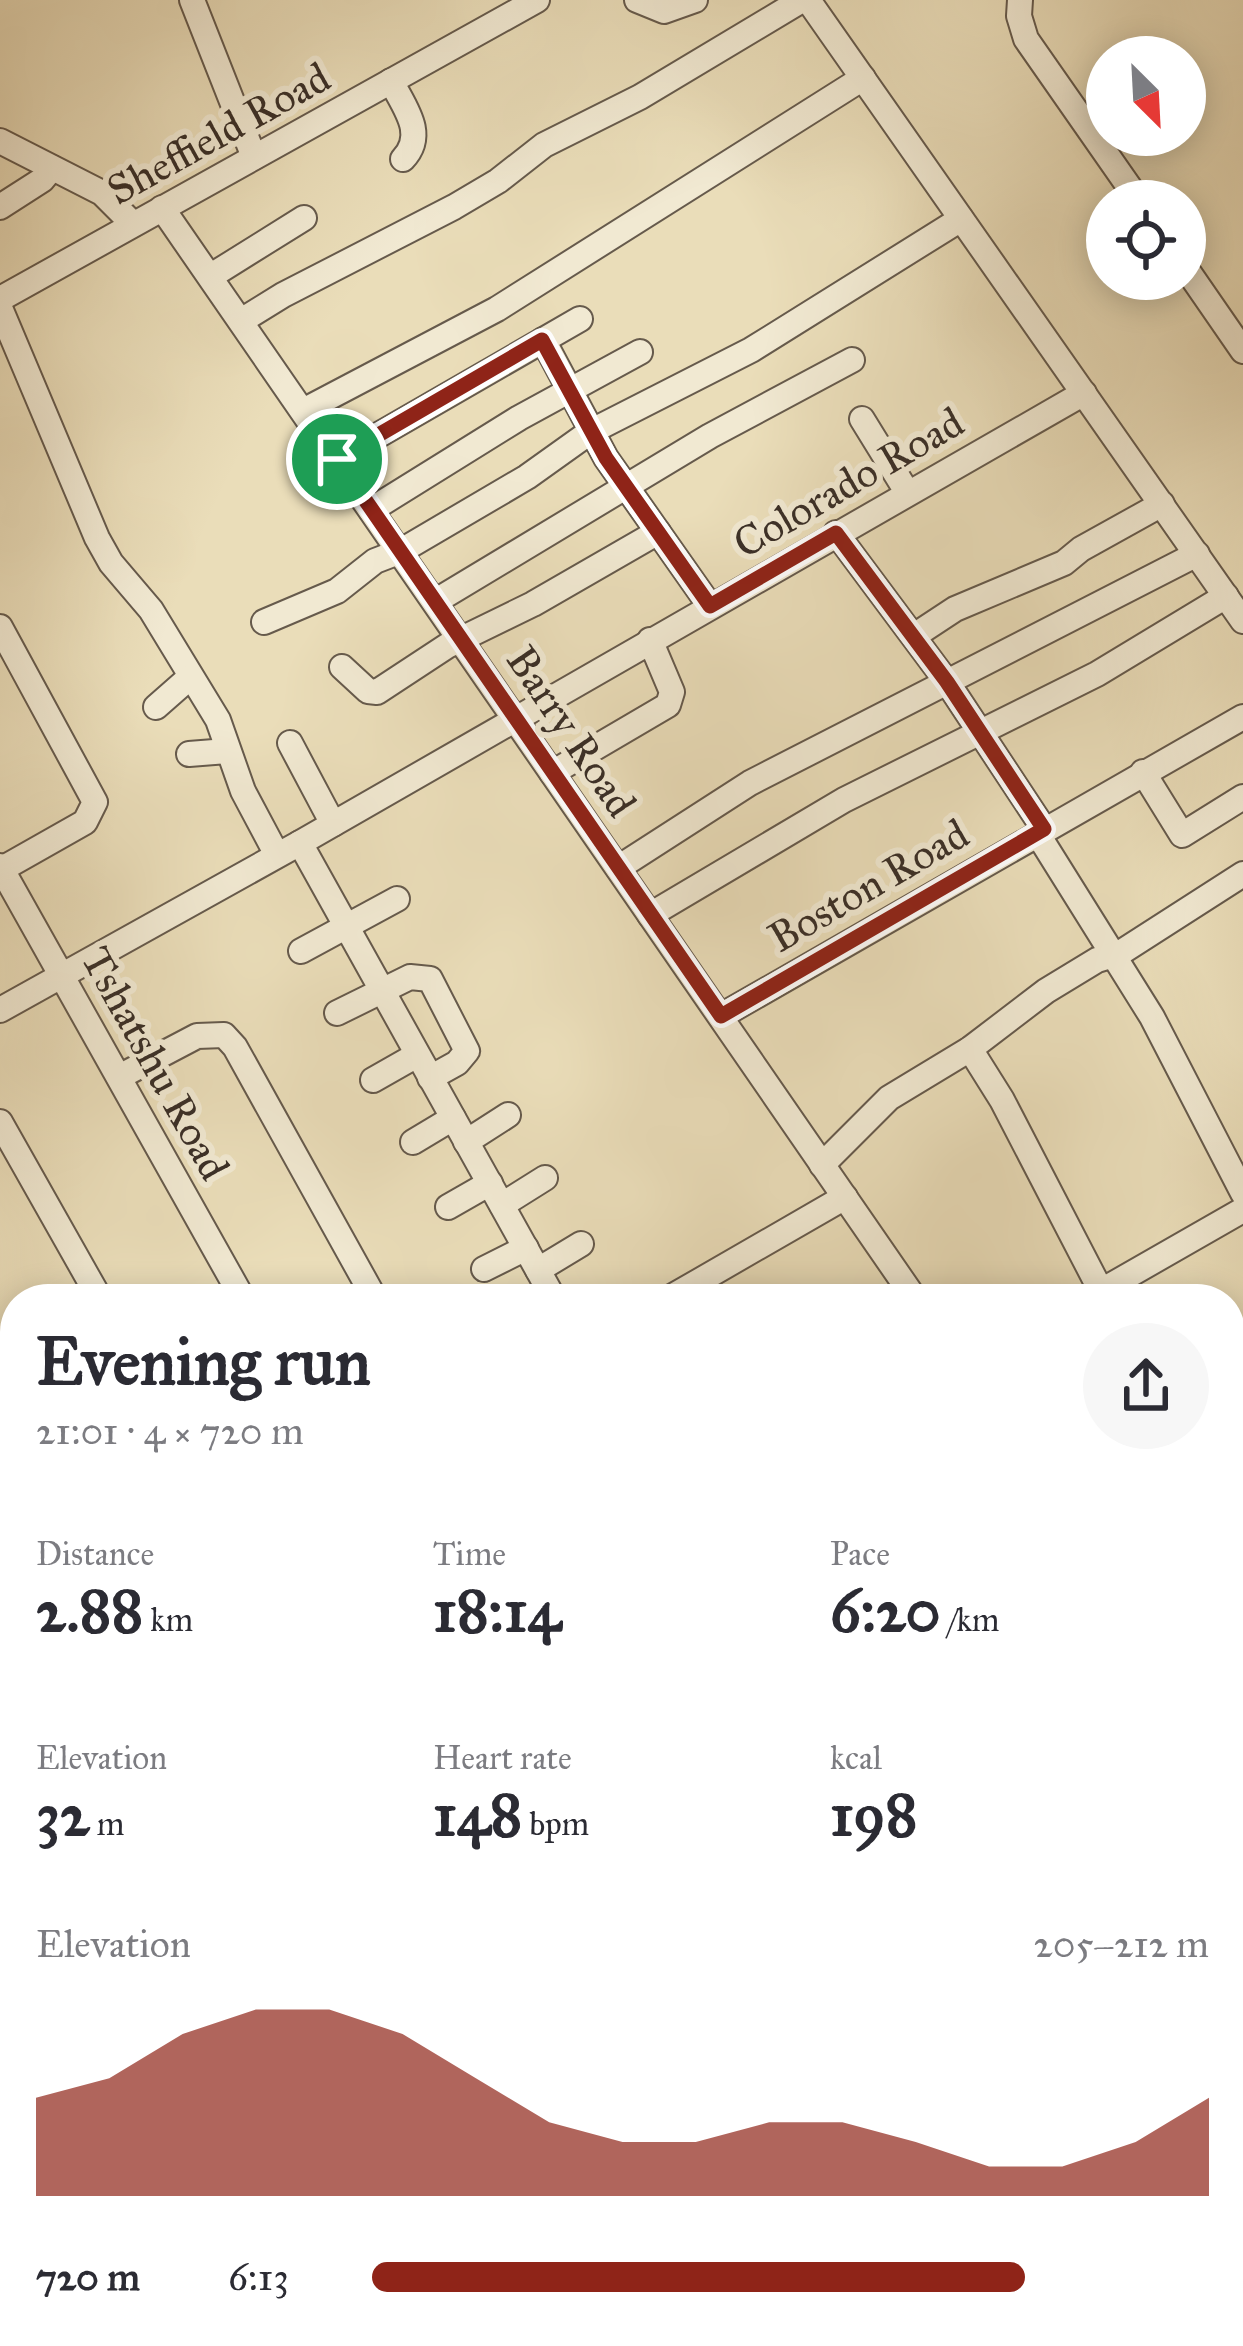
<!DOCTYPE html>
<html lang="en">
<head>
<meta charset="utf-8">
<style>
  body { margin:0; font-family:"IM FELL Great Primer",serif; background:#f7f7f7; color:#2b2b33; height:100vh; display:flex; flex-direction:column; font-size:45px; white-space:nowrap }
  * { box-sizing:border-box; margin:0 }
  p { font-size:39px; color:#7c7c81 }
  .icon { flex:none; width:66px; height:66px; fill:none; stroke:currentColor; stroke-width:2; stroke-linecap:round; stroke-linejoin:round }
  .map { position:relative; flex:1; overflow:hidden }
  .panel { position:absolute; left:0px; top:1284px; width:1245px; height:1062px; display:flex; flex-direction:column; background:#fff; border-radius:48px 48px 0 0; box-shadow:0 6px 30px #0003 }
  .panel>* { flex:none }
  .needle { width:78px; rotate:156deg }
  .buttons { position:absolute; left:1086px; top:36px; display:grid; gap:24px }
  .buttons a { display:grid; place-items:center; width:120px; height:120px; border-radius:50%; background:#fff; box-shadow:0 6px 30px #0003; font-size:60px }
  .pin { position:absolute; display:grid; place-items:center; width:102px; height:102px; color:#fff; margin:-51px; border:6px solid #fff; border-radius:50%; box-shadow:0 3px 12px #0007 }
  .round { display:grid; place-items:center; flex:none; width:126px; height:126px; border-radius:63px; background:#f7f7f7 }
  .summary { display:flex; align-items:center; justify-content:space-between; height:204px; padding:0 36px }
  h1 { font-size:66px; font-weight:700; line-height:90px }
  .stats { display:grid; grid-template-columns:repeat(3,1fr); gap:18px; height:204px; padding:12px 36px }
  .stats div { display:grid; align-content:center }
  .stats b { font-size:60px; font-weight:700 }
  .stats small { font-size:33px; font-weight:400 }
  .stats p { font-size:33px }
  .chart { height:336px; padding:24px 36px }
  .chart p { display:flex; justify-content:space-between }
  .chart svg { width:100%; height:216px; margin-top:12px; fill:#8f2418; opacity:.7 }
  ul { padding:0 36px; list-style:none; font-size:39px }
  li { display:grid; grid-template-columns:192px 144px 1fr; align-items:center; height:90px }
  li i { height:30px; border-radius:15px; background:#8f2418 }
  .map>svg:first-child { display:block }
  .building { fill:#968973; stroke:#696050; stroke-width:3 }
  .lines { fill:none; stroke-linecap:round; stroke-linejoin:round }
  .minor-casing { stroke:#665a4c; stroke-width:28 }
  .major-casing { stroke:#3a2f27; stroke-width:34 }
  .minor { stroke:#f1e9d2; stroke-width:24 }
  .major { stroke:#eaddb9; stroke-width:30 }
  .route-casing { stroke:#fff; stroke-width:24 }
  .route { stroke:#8f2418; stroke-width:15 }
  .labels { text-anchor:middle; stroke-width:12; stroke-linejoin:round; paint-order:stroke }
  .street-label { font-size:42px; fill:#3a2f27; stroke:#f1e9d2 }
</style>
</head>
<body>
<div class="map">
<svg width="1243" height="2346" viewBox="0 0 1243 2346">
  <rect width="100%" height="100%" fill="#eaddb9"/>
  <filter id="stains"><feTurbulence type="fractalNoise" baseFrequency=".00167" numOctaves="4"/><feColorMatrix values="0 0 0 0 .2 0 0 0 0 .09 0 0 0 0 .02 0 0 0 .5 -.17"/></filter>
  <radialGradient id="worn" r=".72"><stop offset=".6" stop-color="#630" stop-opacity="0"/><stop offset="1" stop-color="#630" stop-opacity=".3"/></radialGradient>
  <!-- building -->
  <path class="building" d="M 976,2331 L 1023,2331 L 1031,2346 L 962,2346 L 979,2337 Z"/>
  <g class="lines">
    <!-- minor casing -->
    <g class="minor-casing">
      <g id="minor">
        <path d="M 192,0 L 254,157"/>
        <path d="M 637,0 L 664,11 L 695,0"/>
        <path d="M 808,0 L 1243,621"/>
        <path d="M 1020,0 L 1019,16 L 1026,39 L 1139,201"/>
        <path d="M 391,81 C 404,107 427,134 403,159"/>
        <path d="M 0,141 L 102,193 L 133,224"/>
        <path d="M 0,207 L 42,180 L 52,168"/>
        <path d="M 162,208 L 915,1299"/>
        <path d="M 1185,267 L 1243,351"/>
        <path d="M 211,276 L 304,218"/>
        <path d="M 0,299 L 537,0"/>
        <path d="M 0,308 L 97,538 L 111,563 L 151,610 L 218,720 L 243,791 L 277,855"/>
        <path d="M 241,321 L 283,295 L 454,207 L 498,181 L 544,145 L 640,97 L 802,0"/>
        <path d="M 543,340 L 606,458 L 710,606"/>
        <path d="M 303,411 L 497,309 L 863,78"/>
        <path d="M 862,419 L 907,492"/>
        <path d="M 337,459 L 580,319"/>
        <path d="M 371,510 L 519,418 L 640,352"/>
        <path d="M 836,533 L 947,682 L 1044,829"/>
        <path d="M 436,601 L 710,436 L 852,360"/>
        <path d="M 264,622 L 337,591 L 375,561 L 401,551 L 527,477 L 590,432 L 751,350 L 961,219"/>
        <path d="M 0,627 L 95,802 L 85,822 L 2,869"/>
        <path d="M 914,636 L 955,609 L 1064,563 L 1081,549 L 1162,504"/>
        <path d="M 342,667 L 368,691 L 377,692 L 447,646 L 533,604 L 658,532"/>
        <path d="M 156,707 L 189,678"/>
        <path d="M 290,743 L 333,824"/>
        <path d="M 189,754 L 227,751"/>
        <path d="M 1143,772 L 1182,835 L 1243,797"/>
        <path d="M 552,773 L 668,705 L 672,692 L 650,640"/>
        <path d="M 1037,833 L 1152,1017 L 1243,1193"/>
        <path d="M 300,843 L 554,1299"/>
        <path d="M 0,866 L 243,1299"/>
        <path d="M 618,868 L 750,783 L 1197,554"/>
        <path d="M 650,915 L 844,800 L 1097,674 L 1226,596"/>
        <path d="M 301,951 L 397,899"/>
        <path d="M 0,1010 L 300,843 L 1084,393"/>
        <path d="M 337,1013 L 410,977 L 430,979 L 467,1051 L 457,1063 L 430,1078"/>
        <path d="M 721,1016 L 1243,717"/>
        <path d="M 970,1049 L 1002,1100 L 1101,1291"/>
        <path d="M 119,1077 L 197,1036 L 224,1035 L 235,1047 L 375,1299"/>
        <path d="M 373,1080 L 417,1055"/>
        <path d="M 0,1122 L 100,1299"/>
        <path d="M 413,1142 L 453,1118"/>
        <path d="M 466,1142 L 508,1115"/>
        <path d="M 822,1165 L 889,1098 L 970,1049 L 1046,991 L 1097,960 L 1120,953 L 1243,874"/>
        <path d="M 502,1205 L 545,1178"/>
        <path d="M 448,1207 L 490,1183"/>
        <path d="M 484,1269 L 526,1248"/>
        <path d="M 538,1270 L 581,1244"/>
        <path d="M 1089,1298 L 1243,1210"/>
        <path d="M 668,1299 L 845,1197"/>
        <path d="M 0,1433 L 15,1426"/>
        <path d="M 0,1535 L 15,1526"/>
        <path d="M 1230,1631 L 1243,1623"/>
        <path d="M 0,1636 L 15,1655"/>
        <path d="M 0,1775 L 15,1800"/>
        <path d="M 0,1877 L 15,1869"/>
        <path d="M 1230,2215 L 1243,2207"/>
        <path d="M 1230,2296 L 1243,2320"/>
        <path d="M 0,2305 L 15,2298"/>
        <path d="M 338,2331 L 347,2346"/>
      </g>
    </g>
    <!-- major casing -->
    <g class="major-casing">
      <g id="major">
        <path d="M 1230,2000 L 1243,1992"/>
        <path d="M 1230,2072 L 1243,2064"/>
        <path d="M 620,2346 L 646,2331"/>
        <path d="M 742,2346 L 767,2331"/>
      </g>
    </g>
    <!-- minor -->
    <use href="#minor" class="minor"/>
    <!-- major -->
    <use href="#major" class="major"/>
  </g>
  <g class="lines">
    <!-- route casing -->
    <g class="route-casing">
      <path id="route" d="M 542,340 L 606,458 L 710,606 L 836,533 L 947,682 L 1044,829 L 721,1016 L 337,459 Z"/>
    </g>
    <!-- route -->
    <use href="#route" class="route"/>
  </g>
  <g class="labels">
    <!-- street labels -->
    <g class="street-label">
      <text transform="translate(218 133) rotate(-29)" y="15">Sheffield Road</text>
      <text transform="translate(848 482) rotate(-30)" y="15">Colorado Road</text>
      <text transform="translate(572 731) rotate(56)" y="15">Barry Road</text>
      <text transform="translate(868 885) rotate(-30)" y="15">Boston Road</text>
      <text transform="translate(156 1063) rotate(61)" y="15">Tshatshu Road</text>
    </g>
  </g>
  <rect width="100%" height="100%" filter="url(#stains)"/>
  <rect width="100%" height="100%" fill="url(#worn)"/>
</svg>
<div class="buttons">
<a><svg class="needle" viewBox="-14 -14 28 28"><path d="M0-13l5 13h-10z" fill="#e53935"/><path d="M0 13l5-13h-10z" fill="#7c7c81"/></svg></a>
<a><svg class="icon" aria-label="locate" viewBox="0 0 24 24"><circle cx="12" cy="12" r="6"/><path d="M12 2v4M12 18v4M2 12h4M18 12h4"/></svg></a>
</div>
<div class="pin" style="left:337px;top:459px;background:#1e9e55"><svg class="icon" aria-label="arrive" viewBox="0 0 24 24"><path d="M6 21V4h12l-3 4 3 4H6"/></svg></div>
<section class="panel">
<div class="summary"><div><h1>Evening run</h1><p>21:01 · 4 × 720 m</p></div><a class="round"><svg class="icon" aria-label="share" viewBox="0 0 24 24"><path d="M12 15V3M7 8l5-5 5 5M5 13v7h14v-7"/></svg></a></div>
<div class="stats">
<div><p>Distance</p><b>2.88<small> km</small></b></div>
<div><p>Time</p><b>18:14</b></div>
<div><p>Pace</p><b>6:20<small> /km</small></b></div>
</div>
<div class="stats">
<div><p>Elevation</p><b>32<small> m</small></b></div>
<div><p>Heart rate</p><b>148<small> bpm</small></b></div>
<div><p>kcal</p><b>198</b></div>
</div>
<div class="chart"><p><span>Elevation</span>205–212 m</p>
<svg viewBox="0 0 160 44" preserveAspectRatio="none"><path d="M0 44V24L10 20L20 11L30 6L40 6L50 11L60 20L70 29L80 33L90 33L100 29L110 29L120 33L130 38L140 38L150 33L160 24V44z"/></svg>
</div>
<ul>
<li><b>720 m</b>6:13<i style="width:78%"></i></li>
</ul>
</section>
</div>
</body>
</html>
